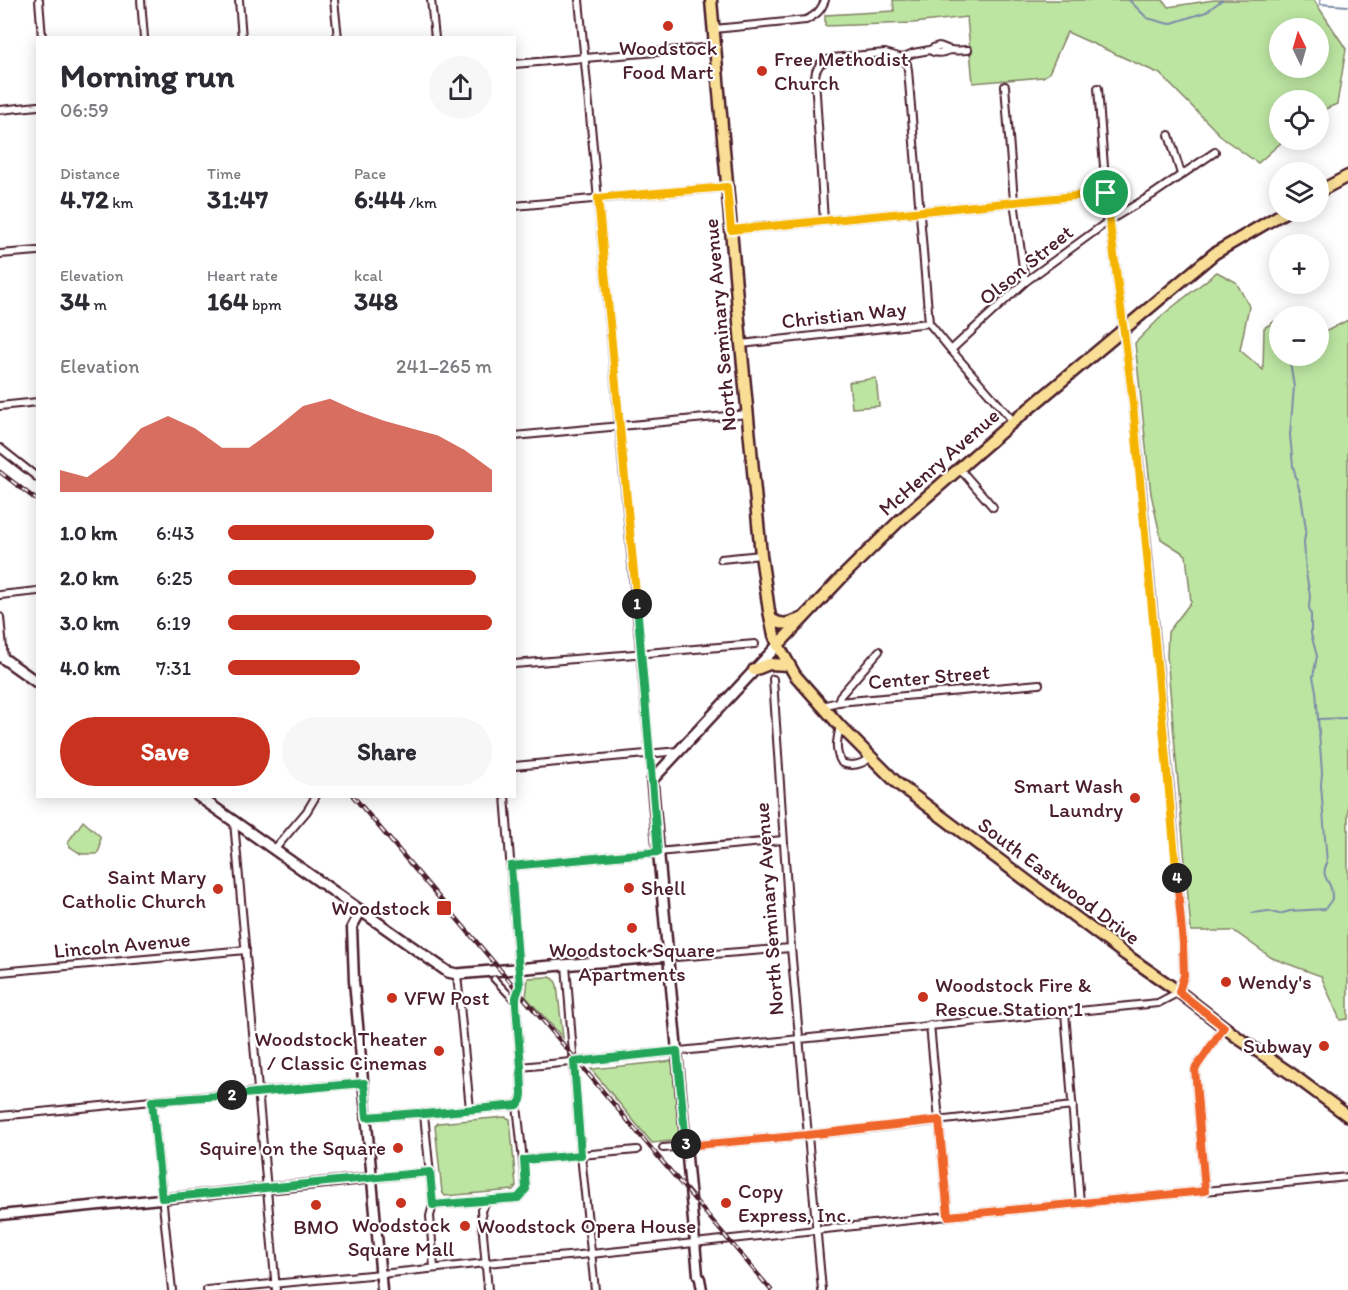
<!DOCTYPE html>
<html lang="en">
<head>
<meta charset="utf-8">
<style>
  body { margin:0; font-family:Itim,sans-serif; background:#f7f7f7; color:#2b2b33; height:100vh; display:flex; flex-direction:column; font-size:22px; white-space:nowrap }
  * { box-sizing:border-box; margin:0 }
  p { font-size:20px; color:#7c7c81 }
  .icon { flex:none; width:33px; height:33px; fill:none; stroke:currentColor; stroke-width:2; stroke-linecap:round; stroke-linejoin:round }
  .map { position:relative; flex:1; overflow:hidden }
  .drawer { position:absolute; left:36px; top:36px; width:480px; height:762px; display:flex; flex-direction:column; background:#fff; border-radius:0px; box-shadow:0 3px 15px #0003 }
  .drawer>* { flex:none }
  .needle { width:39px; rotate:355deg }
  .tools { position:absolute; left:1269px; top:18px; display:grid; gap:12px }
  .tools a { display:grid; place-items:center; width:60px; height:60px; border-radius:50%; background:#fff; box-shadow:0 3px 15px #0003; font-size:30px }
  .pin { position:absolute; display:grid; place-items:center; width:51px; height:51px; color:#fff; margin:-26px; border:3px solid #fff; border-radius:50%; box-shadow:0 2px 6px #0007 }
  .km { position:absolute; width:30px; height:30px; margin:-15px; border-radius:50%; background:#222; color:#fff; font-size:16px; line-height:30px; text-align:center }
  .round { display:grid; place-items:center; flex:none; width:63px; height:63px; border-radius:32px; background:#f7f7f7 }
  .overview { display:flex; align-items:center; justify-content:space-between; height:102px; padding:0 24px }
  h1 { font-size:33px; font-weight:700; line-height:45px }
  .figures { display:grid; grid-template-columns:repeat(3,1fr); gap:9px; height:102px; padding:6px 24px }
  .figures div { display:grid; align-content:center }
  .figures b { font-size:26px; font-weight:700 }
  .figures small { font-size:16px; font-weight:400 }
  .figures p { font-size:16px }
  .chart { height:168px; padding:12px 24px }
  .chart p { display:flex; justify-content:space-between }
  .chart svg { width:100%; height:108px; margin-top:6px; fill:#c8321e; opacity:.7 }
  .cta { display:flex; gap:12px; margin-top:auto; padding:12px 24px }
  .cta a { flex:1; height:69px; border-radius:36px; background:#c8321e; color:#fff; font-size:24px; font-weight:700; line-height:69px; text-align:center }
  .cta a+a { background:#f7f7f7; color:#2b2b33 }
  ul { padding:0 24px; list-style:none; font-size:20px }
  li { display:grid; grid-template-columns:96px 72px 1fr; align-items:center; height:45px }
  li i { height:15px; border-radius:8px; background:#c8321e }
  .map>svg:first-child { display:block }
  .green { fill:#bce5a1; stroke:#838266; stroke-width:1.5; fill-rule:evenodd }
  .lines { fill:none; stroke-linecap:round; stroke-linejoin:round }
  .stream { stroke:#7b8ca8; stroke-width:2 }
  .pedestrian-casing { stroke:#4a1f2b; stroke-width:9 }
  .minor-casing { stroke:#4a1f2b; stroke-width:10 }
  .tertiary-casing { stroke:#4a1f2b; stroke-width:13 }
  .secondary-casing { stroke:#4a1f2b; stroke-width:14 }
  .primary-casing { stroke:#4a1f2b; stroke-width:15 }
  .pedestrian { stroke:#fff; stroke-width:4.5 }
  .minor { stroke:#fff; stroke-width:6 }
  .tertiary { stroke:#fff; stroke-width:8 }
  .secondary { stroke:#fff; stroke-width:9 }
  .primary { stroke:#f9df96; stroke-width:10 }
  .rail-casing { stroke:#4a1f2b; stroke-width:4.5 }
  .rail { stroke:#fff; stroke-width:2; stroke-dasharray:7; stroke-linecap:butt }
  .split-1-casing { stroke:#fff; stroke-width:12 }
  .split-2-casing { stroke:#fff; stroke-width:12 }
  .split-3-casing { stroke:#fff; stroke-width:12 }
  .split-4-casing { stroke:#fff; stroke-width:12 }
  .split-5-casing { stroke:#fff; stroke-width:12 }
  .split-1 { stroke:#f5b400; stroke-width:8 }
  .split-2 { stroke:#22a559; stroke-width:8 }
  .split-3 { stroke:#22a559; stroke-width:8 }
  .split-4 { stroke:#f0652b; stroke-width:8 }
  .split-5 { stroke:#f5b400; stroke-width:8 }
  .poi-dot { fill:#c8321e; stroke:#fff; stroke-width:2 }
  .labels { text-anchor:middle; stroke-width:4.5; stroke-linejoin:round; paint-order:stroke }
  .poi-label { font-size:21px; fill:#4a1f2b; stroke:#fff; text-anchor:start }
  .street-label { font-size:21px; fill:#4a1f2b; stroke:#fff }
</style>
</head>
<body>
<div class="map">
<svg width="1348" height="1290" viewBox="0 0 1348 1290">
  <rect width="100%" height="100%" fill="#fff"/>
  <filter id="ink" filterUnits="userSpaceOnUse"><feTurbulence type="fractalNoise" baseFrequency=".0167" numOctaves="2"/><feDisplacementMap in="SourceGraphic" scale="12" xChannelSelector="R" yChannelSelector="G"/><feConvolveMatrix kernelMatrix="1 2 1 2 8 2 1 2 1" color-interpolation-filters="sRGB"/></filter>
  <g filter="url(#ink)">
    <!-- green -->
    <g class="green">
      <path d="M 893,0 L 1163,0 L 1168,7 L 1214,0 L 1314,0 L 1346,49 L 1337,104 L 1319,112 L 1318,100 L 1280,100 L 1280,140 L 1284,140 L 1258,163 L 1224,139 L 1160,74 L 1067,32 L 1049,73 L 1043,77 L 973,83 L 967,17 L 913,23 L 825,26 L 825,15 L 894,11 ZM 1280,28 L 1318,28 L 1318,68 L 1280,68 Z"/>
      <path d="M 1217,272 L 1236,282 L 1249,306 L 1240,350 L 1263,370 L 1264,328 L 1275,321 L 1279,327 L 1280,356 L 1318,356 L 1319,335 L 1348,320 L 1348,1019 L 1340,1020 L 1321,976 L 1272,958 L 1234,931 L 1191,931 L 1167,656 L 1168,632 L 1191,602 L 1186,555 L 1161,539 L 1151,494 L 1135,343 L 1165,313 Z"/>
      <path d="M 876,378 L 879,406 L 852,408 L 849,382 Z"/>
      <path d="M 83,821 L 100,836 L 100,848 L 97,854 L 81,854 L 69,846 L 68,842 Z"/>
      <path d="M 550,977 L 554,979 L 557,985 L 563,1038 L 526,997 L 528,978 Z"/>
      <path d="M 672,1061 L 680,1140 L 652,1143 L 591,1069 Z"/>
      <path d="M 505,1117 L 510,1119 L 516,1186 L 513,1190 L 445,1196 L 442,1192 L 435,1126 L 438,1123 Z"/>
    </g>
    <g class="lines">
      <!-- stream -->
      <g class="stream">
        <path d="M 1129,0 L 1147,18 L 1169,24 L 1206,12 L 1222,0"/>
        <path d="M 1320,0 L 1320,4 L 1348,6"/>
        <path d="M 1278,330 L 1280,334"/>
        <path d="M 1318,719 L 1348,718"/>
        <path d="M 1252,913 L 1269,911 L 1279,914 L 1290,911 L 1325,909 L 1332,899 C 1332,895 1332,892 1331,888 C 1327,877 1321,876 1327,863 L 1321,785 L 1322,773 L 1316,691 L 1313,677 L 1317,656 L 1311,634 L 1311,615 L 1309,607 L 1310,596 L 1306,573 L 1304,542 L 1306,529 L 1301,496 L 1293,466 L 1290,435 L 1294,387 L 1289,356"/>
      </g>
      <!-- pedestrian casing -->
      <g class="pedestrian-casing">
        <path id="pedestrian" d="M 494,979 L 516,1002"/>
      </g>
      <!-- minor casing -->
      <g class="minor-casing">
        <g id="minor">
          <path d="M 39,0 L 42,38"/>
          <path d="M 141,0 L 144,38"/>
          <path d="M 239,0 L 242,38"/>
          <path d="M 334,0 L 338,38"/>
          <path d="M 431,0 L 435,38"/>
          <path d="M 579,0 C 603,260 630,520 652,780"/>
          <path d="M 714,29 L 806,20 C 816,15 821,11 825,0"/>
          <path d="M 930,50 C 936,55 943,53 950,50"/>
          <path d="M 902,58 L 907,64 L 908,70 L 929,323"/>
          <path d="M 514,64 L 715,47"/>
          <path d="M 1005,86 L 1014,201 L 1025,282"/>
          <path d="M 0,110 L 38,106"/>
          <path d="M 1169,135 L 1181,174"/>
          <path d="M 514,206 L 727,187"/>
          <path d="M 824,221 L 815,78 L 816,71 L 820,64 L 832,58 L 885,53 L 902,58 L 913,53 L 930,50 C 940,43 940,47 950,50 C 955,51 963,50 968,50"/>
          <path d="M 731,230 L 1106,193"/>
          <path d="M 0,254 L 38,251"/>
          <path d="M 741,344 L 929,323 L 951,350 L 1014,422"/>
          <path d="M 951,350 L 1025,282 L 1110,220 L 1152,195 L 1215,152"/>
          <path d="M 0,406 L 38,402"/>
          <path d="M 514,436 L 748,414"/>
          <path d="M 0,448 L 38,478"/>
          <path d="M 959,468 L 993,507"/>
          <path d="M 721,559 L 761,555"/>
          <path d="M 0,595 L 38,591"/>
          <path d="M 0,617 L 4,659"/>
          <path d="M 514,664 L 755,644"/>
          <path d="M 773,679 L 791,948 L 822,1290"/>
          <path d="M 838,702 L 840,696 L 879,651"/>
          <path d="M 822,706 L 838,702 L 1039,684"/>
          <path d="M 840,726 C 837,740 834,751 842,763 C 852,767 862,764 870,758"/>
          <path d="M 514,766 L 679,751"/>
          <path d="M 505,796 L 520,986 L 516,997 L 516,1005 L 521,1067 L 522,1094 L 521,1099 L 517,1105"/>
          <path d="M 234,822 L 276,1290"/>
          <path d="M 274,850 L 307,811 L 316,796"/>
          <path d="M 511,866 L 783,840"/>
          <path d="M 668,956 L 676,957 L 791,948"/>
          <path d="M 566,965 L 581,1155 L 595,1290"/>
          <path d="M 0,972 L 246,950"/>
          <path d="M 457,974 L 470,1109"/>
          <path d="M 1065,1012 L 1080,1203"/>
          <path d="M 930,1025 L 948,1216"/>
          <path d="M 521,1067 L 1158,1003 L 1179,992 L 1184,975 L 1183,944 L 1172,812 L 1141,480 L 1132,394 L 1106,193 L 1098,88"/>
          <path d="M 152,1101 L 172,1290"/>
          <path d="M 424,1114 L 433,1205 L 430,1216 L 434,1268"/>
          <path d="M 0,1116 L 152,1101 L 364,1083"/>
          <path d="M 367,1117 L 418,1113 L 424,1114 L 517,1105"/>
          <path d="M 663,1148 L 807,1135 L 1073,1106"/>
          <path d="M 524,1160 L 637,1150"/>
          <path d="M 372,1178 L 430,1172"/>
          <path d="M 1205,1191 L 1195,1069 L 1224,1027"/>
          <path d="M 488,1200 L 481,1210 L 488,1290"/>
          <path d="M 433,1205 L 518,1198 L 526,1189 L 517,1105"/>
          <path d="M 207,1290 L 381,1274 L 486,1263 L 591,1254 L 948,1216 L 1348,1177"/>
        </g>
      </g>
      <!-- tertiary casing -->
      <g class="tertiary-casing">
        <g id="tertiary">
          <path d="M 361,911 L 352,927 L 354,981 L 382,1290"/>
          <path d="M 668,956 L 695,1242 L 698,1275 L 700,1279 L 702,1290"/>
          <path d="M 0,1215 L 372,1178"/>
        </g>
      </g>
      <!-- secondary casing -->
      <g class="secondary-casing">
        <g id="secondary">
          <path d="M 0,656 L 38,683"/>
          <path d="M 198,796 L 448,972 L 457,974 L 668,956 L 652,780 L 778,645"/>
        </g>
      </g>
      <!-- primary casing -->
      <g class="primary-casing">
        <g id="primary">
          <path d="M 711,0 L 741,344 L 761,555 L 769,611 L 774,635 L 778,645 L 795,675 L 840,726 L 898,784 L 1126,955 L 1179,992 L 1241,1040 L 1293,1075 L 1348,1116"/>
          <path d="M 1318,192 L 1348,176"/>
          <path d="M 771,619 C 783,626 787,624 800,619"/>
          <path d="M 778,645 L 843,576 L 899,521 L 1008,426 L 1215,253 L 1285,212"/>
          <path d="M 754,670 L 769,664 L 789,665"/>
        </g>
      </g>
      <!-- pedestrian -->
      <use href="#pedestrian" class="pedestrian"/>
      <!-- minor -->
      <use href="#minor" class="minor"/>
      <!-- tertiary -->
      <use href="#tertiary" class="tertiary"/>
      <!-- secondary -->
      <use href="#secondary" class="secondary"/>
      <!-- primary -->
      <use href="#primary" class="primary"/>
      <!-- rail casing -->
      <g class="rail-casing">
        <g id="rail">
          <path d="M 0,472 L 38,501"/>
          <path d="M 353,796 L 771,1290"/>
        </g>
      </g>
      <!-- rail -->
      <use href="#rail" class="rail"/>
    </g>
  </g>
  <g class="lines" filter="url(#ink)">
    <!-- split-1 casing -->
    <g class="split-1-casing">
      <path id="split-1" d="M 637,604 L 598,198 L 727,187 L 731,230 L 1106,193"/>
    </g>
    <!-- split-2 casing -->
    <g class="split-2-casing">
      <path id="split-2" d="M 232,1095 L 364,1083 L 367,1117 L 418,1113 L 424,1114 L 518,1105 L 521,1100 L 522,1094 L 521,1067 L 516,1005 L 516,997 L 520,986 L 511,866 L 658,852 L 637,604"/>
    </g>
    <!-- split-3 casing -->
    <g class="split-3-casing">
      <path id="split-3" d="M 232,1095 L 152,1101 L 162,1198 L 430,1172 L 433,1205 L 518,1198 L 526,1189 L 524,1160 L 581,1155 L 574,1062 L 677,1051 L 686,1144"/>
    </g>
    <!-- split-4 casing -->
    <g class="split-4-casing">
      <path id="split-4" d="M 686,1144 L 686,1146 L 807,1135 L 939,1120 L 948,1216 L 1205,1191 L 1195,1069 L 1224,1027 L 1179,992 L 1184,975 L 1183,944 L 1177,878"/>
    </g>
    <!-- split-5 casing -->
    <g class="split-5-casing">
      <path id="split-5" d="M 1106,193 L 1132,394 L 1177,878"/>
    </g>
    <!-- split-1 -->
    <use href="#split-1" class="split-1"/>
    <!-- split-2 -->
    <use href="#split-2" class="split-2"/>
    <!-- split-3 -->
    <use href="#split-3" class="split-3"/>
    <!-- split-4 -->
    <use href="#split-4" class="split-4"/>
    <!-- split-5 -->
    <use href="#split-5" class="split-5"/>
  </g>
  <!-- markers -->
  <g class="poi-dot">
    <circle cx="668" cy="26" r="6"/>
    <circle cx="762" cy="71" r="6"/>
    <circle cx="1135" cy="798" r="6"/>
    <circle cx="629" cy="888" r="6"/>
    <circle cx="218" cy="889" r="6"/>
    <rect x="436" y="900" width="16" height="16" rx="3"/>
    <circle cx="632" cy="928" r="6"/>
    <circle cx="1226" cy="982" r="6"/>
    <circle cx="923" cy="997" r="6"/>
    <circle cx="392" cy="998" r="6"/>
    <circle cx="1324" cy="1046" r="6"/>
    <circle cx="439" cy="1051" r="6"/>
    <circle cx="398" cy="1148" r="6"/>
    <circle cx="401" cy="1203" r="6"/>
    <circle cx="726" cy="1203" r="6"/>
    <circle cx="316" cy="1205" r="6"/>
    <circle cx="465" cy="1226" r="6"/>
  </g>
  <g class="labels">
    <!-- poi labels -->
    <g class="poi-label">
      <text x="668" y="55" text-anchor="middle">Woodstock<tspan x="668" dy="24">Food Mart</tspan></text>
      <text x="774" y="66">Free Methodist<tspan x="774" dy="24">Church</tspan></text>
      <text x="1123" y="793" text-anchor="end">Smart Wash<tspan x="1123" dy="24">Laundry</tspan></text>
      <text x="206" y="884" text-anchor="end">Saint Mary<tspan x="206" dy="24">Catholic Church</tspan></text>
      <text x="641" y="895">Shell</text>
      <text x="430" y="915" text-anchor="end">Woodstock</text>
      <text x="632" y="957" text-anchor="middle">Woodstock Square<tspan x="632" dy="24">Apartments</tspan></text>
      <text x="1238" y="989">Wendy's</text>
      <text x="935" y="992">Woodstock Fire &amp;<tspan x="935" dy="24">Rescue Station 1</tspan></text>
      <text x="404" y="1005">VFW Post</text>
      <text x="427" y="1046" text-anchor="end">Woodstock Theater<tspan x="427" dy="24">/ Classic Cinemas</tspan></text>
      <text x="1312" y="1053" text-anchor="end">Subway</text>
      <text x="386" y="1155" text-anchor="end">Squire on the Square</text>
      <text x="738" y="1198">Copy<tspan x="738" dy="24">Express, Inc.</tspan></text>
      <text x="401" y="1232" text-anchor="middle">Woodstock<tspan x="401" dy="24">Square Mall</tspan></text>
      <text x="477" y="1233">Woodstock Opera House</text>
      <text x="316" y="1234" text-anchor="middle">BMO</text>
    </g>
    <!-- street labels -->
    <g class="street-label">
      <text transform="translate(1026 265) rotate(-39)" y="7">Olson Street</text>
      <text transform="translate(844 315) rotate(-6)" y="7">Christian Way</text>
      <text transform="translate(720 325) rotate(-95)" y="7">North Seminary Avenue</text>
      <text transform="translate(939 462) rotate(-41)" y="7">McHenry Avenue</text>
      <text transform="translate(929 677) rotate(-5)" y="7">Center Street</text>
      <text transform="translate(1059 881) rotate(37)" y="7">South Eastwood Drive</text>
      <text transform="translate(769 909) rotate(-94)" y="7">North Seminary Avenue</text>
      <text transform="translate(122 945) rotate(-5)" y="7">Lincoln Avenue</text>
    </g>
  </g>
</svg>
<div class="tools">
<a><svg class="needle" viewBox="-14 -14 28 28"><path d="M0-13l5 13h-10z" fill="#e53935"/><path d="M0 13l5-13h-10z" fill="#7c7c81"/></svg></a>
<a><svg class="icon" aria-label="locate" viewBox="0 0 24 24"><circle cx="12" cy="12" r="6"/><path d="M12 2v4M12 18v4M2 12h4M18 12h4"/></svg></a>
<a><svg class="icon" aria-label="layers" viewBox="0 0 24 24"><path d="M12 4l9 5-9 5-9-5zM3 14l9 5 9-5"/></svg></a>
<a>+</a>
<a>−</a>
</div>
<div class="pin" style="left:1106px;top:193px;background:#1e9e55"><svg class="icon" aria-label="arrive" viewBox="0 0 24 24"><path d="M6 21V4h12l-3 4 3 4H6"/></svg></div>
<b class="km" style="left:637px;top:604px">1</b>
<b class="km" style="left:232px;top:1095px">2</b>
<b class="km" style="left:686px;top:1144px">3</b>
<b class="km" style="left:1177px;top:878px">4</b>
<section class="drawer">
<div class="overview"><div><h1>Morning run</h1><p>06:59</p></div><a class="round"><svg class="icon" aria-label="share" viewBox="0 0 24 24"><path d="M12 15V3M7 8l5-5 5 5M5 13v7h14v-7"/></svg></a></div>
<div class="figures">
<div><p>Distance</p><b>4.72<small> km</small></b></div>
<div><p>Time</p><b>31:47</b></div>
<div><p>Pace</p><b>6:44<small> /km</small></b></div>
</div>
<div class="figures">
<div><p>Elevation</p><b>34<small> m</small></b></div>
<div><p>Heart rate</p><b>164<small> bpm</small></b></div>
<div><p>kcal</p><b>348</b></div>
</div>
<div class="chart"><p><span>Elevation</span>241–265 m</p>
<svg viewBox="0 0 160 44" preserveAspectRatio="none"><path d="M0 44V35L10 38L20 30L30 18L40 13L50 18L60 26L70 26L80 18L90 9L100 6L110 11L120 15L130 18L140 21L150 27L160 35V44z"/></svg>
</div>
<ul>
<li><b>1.0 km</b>6:43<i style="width:78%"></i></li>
<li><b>2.0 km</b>6:25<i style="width:94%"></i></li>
<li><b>3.0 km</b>6:19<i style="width:100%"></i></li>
<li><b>4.0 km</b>7:31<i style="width:50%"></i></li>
</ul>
<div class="cta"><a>Save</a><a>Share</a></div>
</section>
</div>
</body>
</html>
